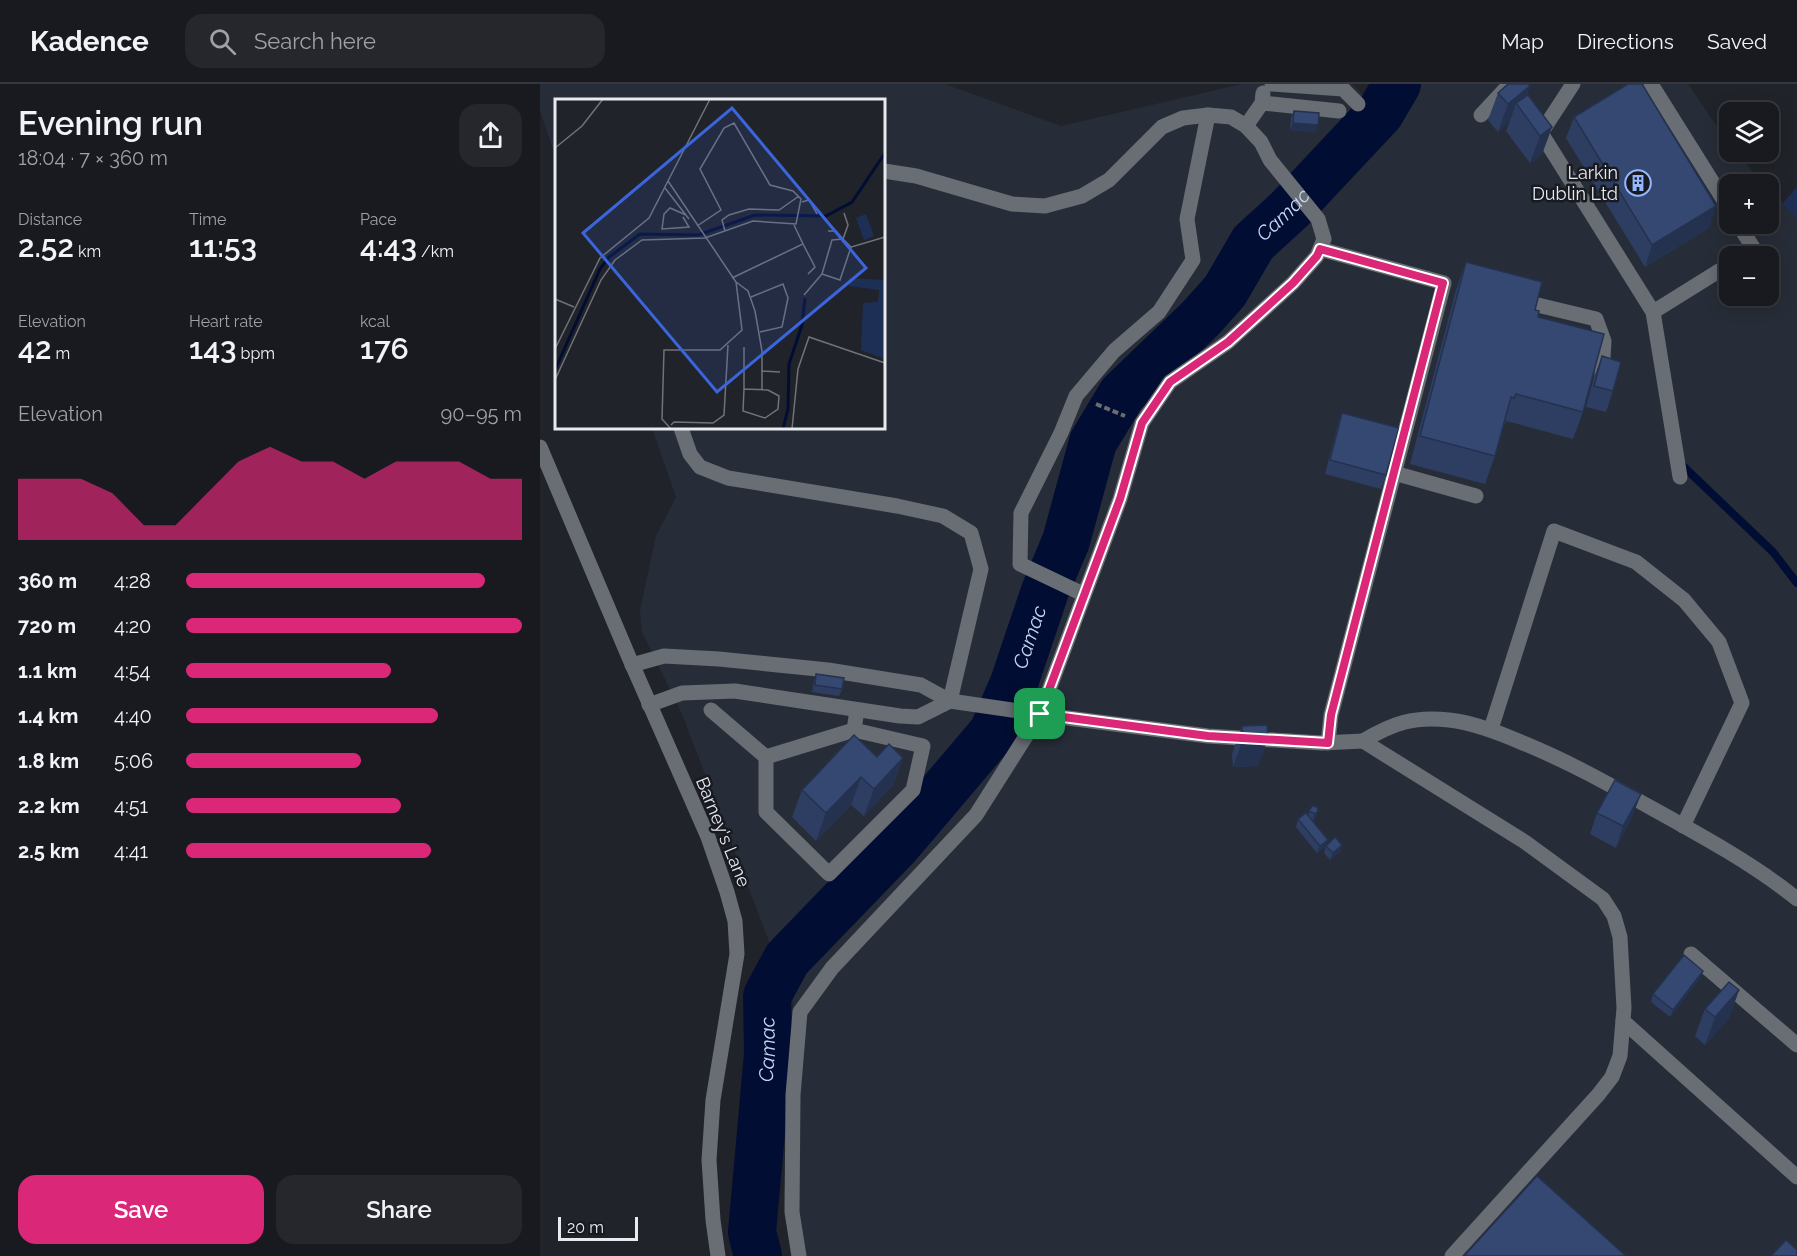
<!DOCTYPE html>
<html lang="en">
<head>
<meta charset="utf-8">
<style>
  body { margin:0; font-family:Raleway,sans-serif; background:#25272c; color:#f1f3f6; height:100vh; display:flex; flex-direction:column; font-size:22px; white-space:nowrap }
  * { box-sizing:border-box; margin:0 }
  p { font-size:20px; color:#9fa1a4 }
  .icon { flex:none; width:33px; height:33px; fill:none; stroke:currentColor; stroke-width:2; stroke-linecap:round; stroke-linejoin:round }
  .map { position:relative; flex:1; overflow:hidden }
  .drawer { display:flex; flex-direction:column; background:#181a1f; width:540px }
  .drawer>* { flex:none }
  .buttons { position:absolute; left:1179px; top:18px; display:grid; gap:12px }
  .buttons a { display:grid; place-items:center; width:60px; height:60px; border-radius:12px; background:#181a1f; box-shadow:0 3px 15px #0003,0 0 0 2px #36383d; font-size:30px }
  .scale { position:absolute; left:18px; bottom:15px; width:80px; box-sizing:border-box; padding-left:6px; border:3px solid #e8eaee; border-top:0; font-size:16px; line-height:21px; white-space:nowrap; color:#e8eaee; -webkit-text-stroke:4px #171a20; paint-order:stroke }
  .pin { position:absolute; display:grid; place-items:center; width:51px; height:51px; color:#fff; margin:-26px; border-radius:12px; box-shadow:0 3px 9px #0006 }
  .round { display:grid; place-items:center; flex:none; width:63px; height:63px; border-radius:18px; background:#25272c }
  .overview { display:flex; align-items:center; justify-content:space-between; height:102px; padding:0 18px }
  h1 { font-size:33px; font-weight:600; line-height:45px }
  .figures { display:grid; grid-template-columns:repeat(3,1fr); gap:9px; height:102px; padding:6px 18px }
  .figures div { display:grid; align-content:center }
  .figures b { font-size:30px; font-weight:600 }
  .figures small { font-size:16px; font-weight:400 }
  .figures p { font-size:16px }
  .chart { height:168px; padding:12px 18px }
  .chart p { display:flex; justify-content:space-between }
  .chart svg { width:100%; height:108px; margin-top:6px; fill:#db2777; opacity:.7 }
  .button { display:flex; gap:12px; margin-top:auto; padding:12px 18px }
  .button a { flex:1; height:69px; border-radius:18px; background:#db2777; color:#fff; font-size:24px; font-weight:600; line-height:69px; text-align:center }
  .button a+a { background:#25272c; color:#f1f3f6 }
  ul { padding:0 18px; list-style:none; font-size:20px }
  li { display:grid; grid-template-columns:96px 72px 1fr; align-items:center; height:45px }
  li i { height:15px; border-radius:8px; background:#db2777 }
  header { display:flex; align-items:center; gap:36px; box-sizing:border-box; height:84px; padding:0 30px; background:#181a1f; border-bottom:2px solid #36383d }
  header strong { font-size:28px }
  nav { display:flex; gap:33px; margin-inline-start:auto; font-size:21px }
  .search { width:420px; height:54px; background:#25272c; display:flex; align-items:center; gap:15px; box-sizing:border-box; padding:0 21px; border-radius:18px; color:#9fa1a4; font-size:22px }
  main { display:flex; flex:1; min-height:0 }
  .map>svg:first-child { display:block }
  .built { fill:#272d38; fill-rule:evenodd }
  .green { fill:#1e2f56 }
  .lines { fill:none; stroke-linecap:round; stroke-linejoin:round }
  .stream { stroke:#020d33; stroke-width:8 }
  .river { stroke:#020d33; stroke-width:48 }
  .path { stroke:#6a6c72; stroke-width:4; stroke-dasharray:6 3; stroke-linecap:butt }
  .lane { stroke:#696d74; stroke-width:15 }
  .secondary { stroke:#696d74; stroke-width:15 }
  .wall { fill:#2d3e62 }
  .shaded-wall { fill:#243250 }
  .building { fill:#344872; stroke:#243250; stroke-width:1.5 }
  .route-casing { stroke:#fff; stroke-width:12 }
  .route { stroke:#db2777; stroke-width:8 }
  .labels { text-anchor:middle; stroke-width:5; stroke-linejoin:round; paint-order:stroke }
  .poi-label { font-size:18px; fill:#e8eaee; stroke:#171a20; text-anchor:end }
  .street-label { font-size:18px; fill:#e8eaee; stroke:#171a20 }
  .water-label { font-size:20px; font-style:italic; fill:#c7d5f2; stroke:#171a20 }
  .inset-river { fill:none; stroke:#020d33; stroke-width:3 }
  .inset-road { fill:none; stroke:#707378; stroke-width:1.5 }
  .view { fill:#3b65db; fill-opacity:0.15; stroke:#3b65db; stroke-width:3 }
  .inset-edge { fill:none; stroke:#e8eaee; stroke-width:3 }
</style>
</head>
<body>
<header>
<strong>Kadence</strong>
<div class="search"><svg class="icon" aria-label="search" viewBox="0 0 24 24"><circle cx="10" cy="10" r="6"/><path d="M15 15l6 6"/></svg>Search here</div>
<nav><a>Map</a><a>Directions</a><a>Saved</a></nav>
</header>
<main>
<section class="drawer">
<div class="overview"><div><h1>Evening run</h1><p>18:04 · 7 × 360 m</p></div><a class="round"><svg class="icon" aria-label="share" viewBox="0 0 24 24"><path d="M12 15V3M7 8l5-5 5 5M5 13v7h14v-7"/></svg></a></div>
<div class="figures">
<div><p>Distance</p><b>2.52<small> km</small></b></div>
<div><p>Time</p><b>11:53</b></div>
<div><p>Pace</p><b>4:43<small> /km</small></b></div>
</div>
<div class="figures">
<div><p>Elevation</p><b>42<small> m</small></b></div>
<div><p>Heart rate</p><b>143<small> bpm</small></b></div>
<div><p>kcal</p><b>176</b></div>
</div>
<div class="chart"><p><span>Elevation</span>90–95 m</p>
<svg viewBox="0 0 160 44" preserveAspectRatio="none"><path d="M0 44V19L10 19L20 19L30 25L40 38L50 38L60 25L70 12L80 6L90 12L100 12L110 19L120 12L130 12L140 12L150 19L160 19V44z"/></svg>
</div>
<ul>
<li><b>360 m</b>4:28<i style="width:89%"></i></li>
<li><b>720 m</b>4:20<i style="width:100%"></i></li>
<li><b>1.1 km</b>4:54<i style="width:61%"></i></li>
<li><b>1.4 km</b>4:40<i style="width:75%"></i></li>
<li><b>1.8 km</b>5:06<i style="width:52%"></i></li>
<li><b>2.2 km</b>4:51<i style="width:64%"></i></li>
<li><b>2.5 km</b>4:41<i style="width:73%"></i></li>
</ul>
<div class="button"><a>Save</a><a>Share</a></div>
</section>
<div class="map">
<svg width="1257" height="1172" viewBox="0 0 1257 1172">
  <rect width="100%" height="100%" fill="#202329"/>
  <!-- built -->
  <path class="built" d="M 0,0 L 405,0 L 521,42 L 702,0 L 812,0 L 831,19 L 845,0 L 1148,0 L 1189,60 L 1190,68 L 1195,68 L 1225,100 L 1190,100 L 1190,140 L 1228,140 L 1229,105 L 1257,133 L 1257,1172 L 251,1172 L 244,1119 L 253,918 L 235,879 L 232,865 L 142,630 L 102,548 L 100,526 L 116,452 L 136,413 L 112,344 L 344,344 L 344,16 L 16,16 L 16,74 L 0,27 ZM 1190,172 L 1228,172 L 1228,212 L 1190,212 Z"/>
  <!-- green -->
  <path class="green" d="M 1257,103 L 1257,133 L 1242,120 Z"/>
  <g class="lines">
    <!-- stream -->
    <path class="stream" d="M 1144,383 L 1233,468 L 1257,499"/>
    <!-- river -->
    <path class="river" id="s1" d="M 218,1172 L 212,1148 L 228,970 L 227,912 L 247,875 L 358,760 L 453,648 L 474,599 L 505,507 L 526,457 L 553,358 L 582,310 L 661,234 L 685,207 L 713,159 L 750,125 L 840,29 L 857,0"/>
    <!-- path -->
    <path class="path" d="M 556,320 L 585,332"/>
    <!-- lane -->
    <g class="lane">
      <path d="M 732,0 L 803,5 L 818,20"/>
      <path d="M 1033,0 L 1001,49 L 1113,228 L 1190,180"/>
      <path d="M 1111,0 L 1190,126"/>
      <path d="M 722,19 L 799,27"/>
      <path d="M 941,31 L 970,0"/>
      <path d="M 706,42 L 722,19 L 723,9"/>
      <path d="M 1198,140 L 1214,165 L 1201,172"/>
      <path d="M 780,165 L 904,199 L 791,631 L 788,659"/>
      <path d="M 977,216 L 1056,235 L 1064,257 L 1062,290"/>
      <path d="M 1113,228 L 1140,393"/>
      <path d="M 854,389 L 936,412"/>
      <path d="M 543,510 L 480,480 L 481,429 L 521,349 L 536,312 L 574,267 L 619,228 L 653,176 L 647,135 L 668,31"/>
      <path d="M 92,581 L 124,572 L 179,575 L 288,586 L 381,601 L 410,617 L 520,633 L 668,652 L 782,659 L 823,657 L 985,758 L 1063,815 L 1074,832 L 1080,853 L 1084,924 L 1080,972 L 1072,993 L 1058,1011 L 912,1172"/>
      <path d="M 109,621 L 142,609 L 195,607 L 360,632 L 378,633 L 410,617 L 441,485 L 431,449 L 403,432 L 357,422 L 188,394 L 160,383 L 150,370 L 141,344"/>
      <path d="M 171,626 L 226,673"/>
      <path d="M 951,645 L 1014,447 L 1096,478 L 1144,516 L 1179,558 L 1202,619 L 1143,742"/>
      <path d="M 314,646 L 383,662 L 373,706 L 289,790 L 226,728 L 226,673 L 314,646 L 317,626"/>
      <path d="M 823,657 C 853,639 874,632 909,636 C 935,639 960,649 983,659 C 1027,677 1065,698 1106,721 C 1155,748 1214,780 1257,815"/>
      <path d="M 1151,870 L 1257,961"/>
      <path d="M 1083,937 L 1257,1093"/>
      <path d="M 259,1172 L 252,1128 L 253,1011 L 260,928 L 292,884 L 436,731 L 500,630 L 580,415 L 602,339 L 630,298 L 688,258 L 753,199 L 777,172 L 784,155 L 778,135 L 730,76 L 721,58 L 706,42 L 691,33 L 668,31 L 643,34 L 622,43 L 569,96 L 542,112 L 505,122 L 472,120 L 376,92 L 344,87"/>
    </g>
    <!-- secondary -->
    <path class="secondary" d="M 0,363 L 88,571 L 168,753 L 187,808 L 195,837 L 197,870 L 173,1016 L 169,1076 L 173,1136 L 178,1172"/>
  </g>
  <!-- wall -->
  <g class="wall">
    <path d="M 990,2 L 986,13 L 1012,43 L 1002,70 L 990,79 L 966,47 L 970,37 L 958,48 L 948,36 L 958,9 Z"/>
    <path d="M 754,27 L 778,41 L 775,48 L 750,46 L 751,34 Z"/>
    <path d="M 1034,33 L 1176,122 L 1169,144 L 1105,183 L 1026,54 Z"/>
    <path d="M 926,178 L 995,226 L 1043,328 L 1033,355 L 966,337 L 964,342 L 964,341 L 955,372 L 945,400 L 870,380 L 916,206 Z"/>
    <path d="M 1062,272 L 1073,307 L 1066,328 L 1046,323 L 1054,293 Z"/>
    <path d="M 802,329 L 846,391 L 841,405 L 785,390 L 797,344 Z"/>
    <path d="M 276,590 L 302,605 L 299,612 L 272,608 L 274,597 Z"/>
    <path d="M 702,642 L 728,654 L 718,682 L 693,683 L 692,670 Z"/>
    <path d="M 337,673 L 363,674 L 353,701 L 324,732 L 311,721 L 276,757 L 252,733 L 262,706 Z"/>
    <path d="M 772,722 L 778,727 L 775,734 L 773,737 L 788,756 L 785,763 L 777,769 L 756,743 L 758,735 L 768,731 Z"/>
    <path d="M 1057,729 L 1093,731 L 1076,764 L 1050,750 Z"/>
    <path d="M 802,761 L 800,768 L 790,776 L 784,769 L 786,762 Z"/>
    <path d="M 1163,887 L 1160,894 L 1130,933 L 1111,918 L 1113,910 Z"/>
    <path d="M 1199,906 L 1189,934 L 1165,961 L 1155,952 L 1165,925 Z"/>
  </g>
  <!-- shaded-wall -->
  <g class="shaded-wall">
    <path d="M 990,2 L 981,25 L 976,19 L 970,37 L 958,48 L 968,20 Z"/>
    <path d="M 753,39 L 778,41 L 775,48 L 750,46 Z"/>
    <path d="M 1012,43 L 1002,70 L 990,79 L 1000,52 Z"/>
    <path d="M 1176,122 L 1169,144 L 1105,183 L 1112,161 Z"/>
    <path d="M 728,654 L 718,682 L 693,683 L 703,655 Z"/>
    <path d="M 363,674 L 353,701 L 324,732 L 334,705 Z"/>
    <path d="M 321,693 L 311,721 L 276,757 L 286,729 Z"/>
    <path d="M 1101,710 L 1093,731 L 1076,764 L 1083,742 Z"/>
    <path d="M 778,727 L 775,734 L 772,737 L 775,730 Z"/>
    <path d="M 788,756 L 785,763 L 777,769 L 780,762 Z"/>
    <path d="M 802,761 L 800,768 L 790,776 L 793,769 Z"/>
    <path d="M 1163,887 L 1160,894 L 1130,933 L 1133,926 Z"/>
    <path d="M 1199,906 L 1189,934 L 1165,961 L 1175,933 Z"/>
  </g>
  <!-- building -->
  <g class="building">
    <path d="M 968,0 L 988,0 L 990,2 L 968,20 L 958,9 Z"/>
    <path d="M 1088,0 L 1102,0 L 1176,122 L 1112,161 L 1034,33 Z"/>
    <path d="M 988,11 L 1012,43 L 1000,52 L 976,19 Z"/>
    <path d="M 754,27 L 779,29 L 778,41 L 753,39 Z"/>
    <path d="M 926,178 L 1002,198 L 995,226 L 999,227 L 998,233 L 1064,250 L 1043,328 L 976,310 L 974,314 L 971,313 L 955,372 L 880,352 Z"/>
    <path d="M 1062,272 L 1081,278 L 1073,307 L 1054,302 Z"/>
    <path d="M 802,329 L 859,344 L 846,391 L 790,376 Z"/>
    <path d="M 276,590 L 304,594 L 302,605 L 275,601 Z"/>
    <path d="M 727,641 L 728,654 L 703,655 L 702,642 Z"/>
    <path d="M 314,651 L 337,673 L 349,660 L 363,674 L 334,705 L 321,693 L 286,729 L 262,706 Z"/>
    <path d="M 1075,696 L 1101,710 L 1083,742 L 1057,729 Z"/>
    <path d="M 772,722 L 777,723 L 778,727 L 775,730 L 769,727 Z"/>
    <path d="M 766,729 L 788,756 L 780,762 L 758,735 Z"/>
    <path d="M 795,753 L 802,761 L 793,769 L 786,762 Z"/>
    <path d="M 1144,871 L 1163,887 L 1133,926 L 1113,910 Z"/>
    <path d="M 1189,898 L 1199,906 L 1175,933 L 1165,925 Z"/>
    <path d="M 997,1092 L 1086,1172 L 924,1172 Z"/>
    <path d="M 1246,1156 L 1257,1166 L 1257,1172 L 1231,1172 Z"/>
  </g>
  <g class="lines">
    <!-- route casing -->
    <g class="route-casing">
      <path id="route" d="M 780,165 L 903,199 L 791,631 L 788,659 L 668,652 L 500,630 L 580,415 L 602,339 L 630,298 L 688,258 L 753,199 L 777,172 Z"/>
    </g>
    <!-- route -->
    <use href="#route" class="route"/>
  </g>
  <!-- icons -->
  <defs>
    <g id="building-ring" transform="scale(1.35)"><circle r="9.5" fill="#171a20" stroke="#94b7fd" stroke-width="1.5"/><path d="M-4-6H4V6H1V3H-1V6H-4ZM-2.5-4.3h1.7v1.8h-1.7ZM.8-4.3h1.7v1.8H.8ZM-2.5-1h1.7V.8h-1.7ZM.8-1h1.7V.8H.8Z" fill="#94b7fd"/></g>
  </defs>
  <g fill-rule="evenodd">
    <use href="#building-ring" x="1098" y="99"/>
  </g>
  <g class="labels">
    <!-- poi labels -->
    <g class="poi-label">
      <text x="1078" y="95">Larkin<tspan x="1078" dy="21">Dublin Ltd</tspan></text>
    </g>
    <!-- street labels -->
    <g class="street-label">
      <text transform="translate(183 748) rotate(68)" y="6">Barney's Lane</text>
    </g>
    <!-- water labels -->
    <g class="water-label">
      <text dy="7" stroke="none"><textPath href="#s1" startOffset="1216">Camac</textPath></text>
      <text dy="7" stroke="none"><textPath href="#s1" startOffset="712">Camac</textPath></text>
      <text dy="7" stroke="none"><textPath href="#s1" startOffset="208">Camac</textPath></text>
    </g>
  </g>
  <!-- overview -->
  <g transform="translate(15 15)">
    <rect width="330" height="330" fill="#202329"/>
    <path d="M 311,115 L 319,137 L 309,141 L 301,119 ZM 294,179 L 330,181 L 330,260 L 306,251 L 308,204 L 323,203 L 324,191 L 294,187 Z" fill="#1e2f56"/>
    <path class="inset-river" d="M 0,271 L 45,170 L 54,158 L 85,135 L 143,136 L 200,116 L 271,117 L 297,103 L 330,54M 228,330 L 233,310 L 234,265 L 247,226 L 250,199"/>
    <path class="inset-road" d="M 0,49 L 27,27 L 48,0M 113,82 L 181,183 L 187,231 L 165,251 L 109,251 L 107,320 L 116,330M 110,89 L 134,120M 247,103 L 254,101 L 262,115M 128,118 L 134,128 L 107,130 L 109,115 L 115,109 L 131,116M 170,132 L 167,121 L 174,116 L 194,110 L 224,111 L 244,97M 273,132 L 281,132 L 288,140 L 293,126 L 289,114M 248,145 L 260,168 L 253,175M 296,148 L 288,140 L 277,141 L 267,175 L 285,181 L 296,148 L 330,138M 177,179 L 248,145 L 239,126M 181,183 L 193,192 L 200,212 L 207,252 L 207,291M 249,196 L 267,175M 196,198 L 228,185 L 233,199 L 227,228 L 205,233M 0,200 L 19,208M 0,250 L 45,159 L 94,119 L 155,0M 206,272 L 225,273M 0,281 L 46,181 L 60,161 L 87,141 L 150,139 L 198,122 L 241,125 L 246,100 L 238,92 L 215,86 L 179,24 L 169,29 L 145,70 L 166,111 L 142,127M 189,290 L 213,291 L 224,297 L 223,310 L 210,319 L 188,312 L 189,290 L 189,248M 116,326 L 119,323 L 158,324 L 169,316 L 173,246M 237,330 L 243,270 L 254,238 L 330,264"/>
    <path class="view" d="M 177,9 L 311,169 L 162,293 L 28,134 Z"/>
    <rect width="330" height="330" class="inset-edge"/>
  </g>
</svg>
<div class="buttons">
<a><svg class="icon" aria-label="layers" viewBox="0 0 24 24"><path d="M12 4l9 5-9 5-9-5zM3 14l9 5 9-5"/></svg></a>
<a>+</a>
<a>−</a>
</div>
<div class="scale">20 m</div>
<div class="pin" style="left:500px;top:630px;background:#1e9e55"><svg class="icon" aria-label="arrive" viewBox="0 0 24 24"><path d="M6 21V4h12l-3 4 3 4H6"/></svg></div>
</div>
</main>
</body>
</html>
